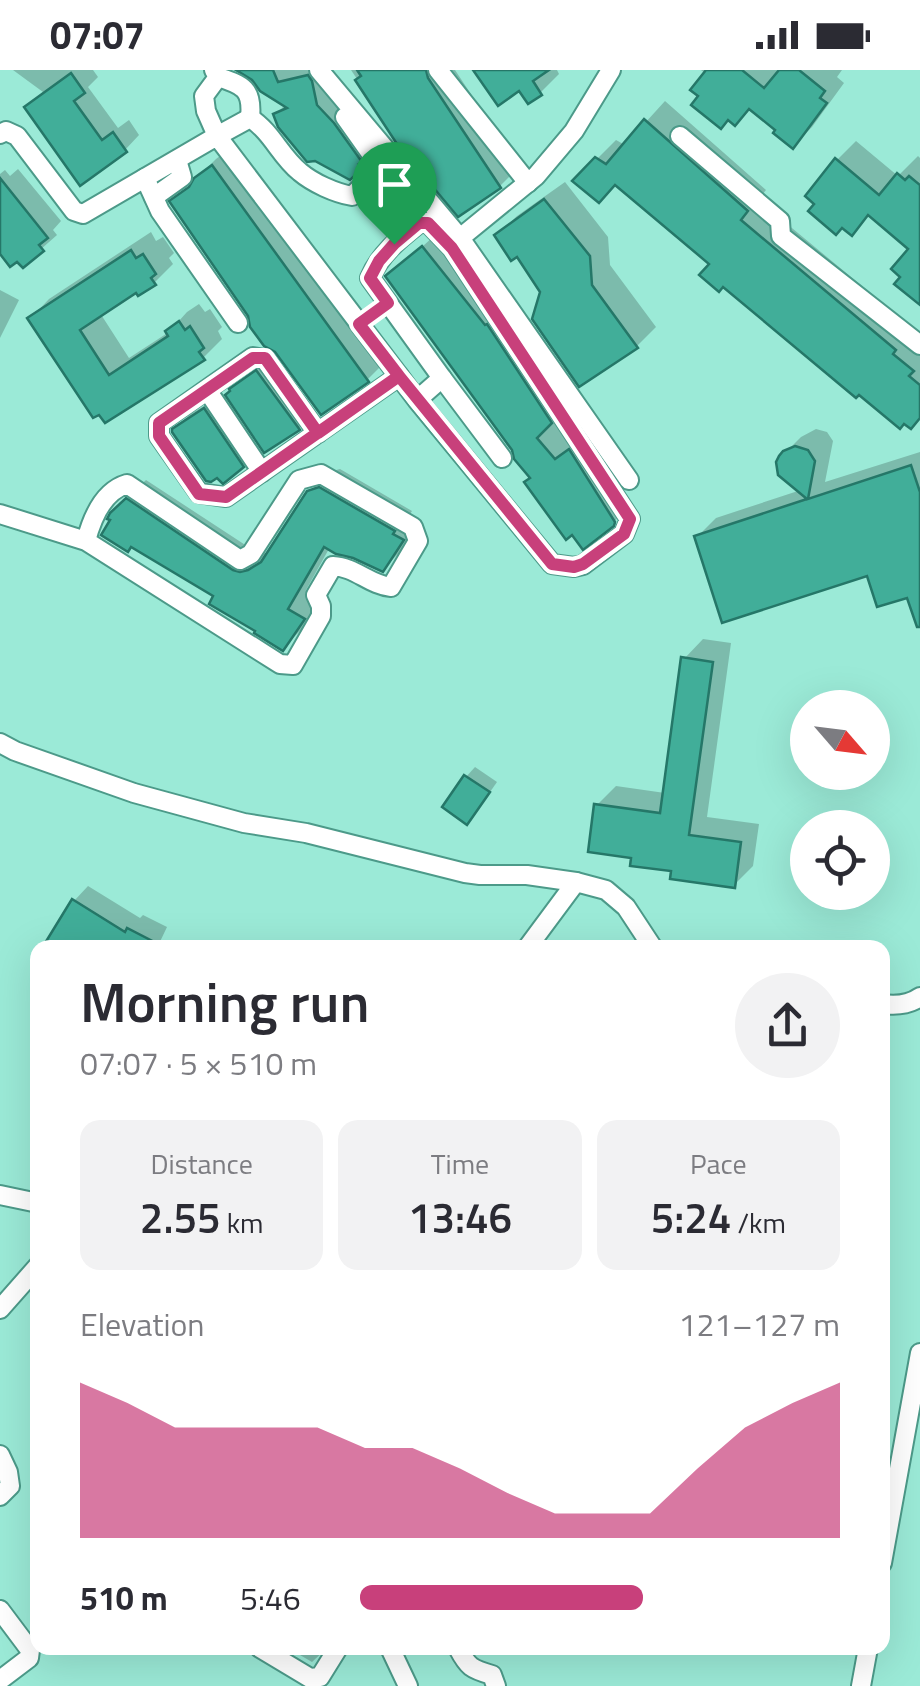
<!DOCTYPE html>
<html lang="en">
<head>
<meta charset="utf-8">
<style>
  body { margin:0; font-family:"Titillium Web",sans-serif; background:#f2f2f3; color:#2b2b33; height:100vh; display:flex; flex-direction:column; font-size:38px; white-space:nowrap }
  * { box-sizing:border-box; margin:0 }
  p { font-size:32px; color:#7c7c81 }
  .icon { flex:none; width:55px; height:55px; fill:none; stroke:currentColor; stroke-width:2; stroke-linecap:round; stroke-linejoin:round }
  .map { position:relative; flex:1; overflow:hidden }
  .details { position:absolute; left:30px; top:870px; width:860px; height:715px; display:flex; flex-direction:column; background:#fff; border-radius:20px; box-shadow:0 10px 40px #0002 }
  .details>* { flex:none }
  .needle { width:65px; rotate:118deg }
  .tools { position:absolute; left:790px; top:620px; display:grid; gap:20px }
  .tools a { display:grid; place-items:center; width:100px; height:100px; border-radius:50%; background:#fff; box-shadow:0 10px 40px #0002; font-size:50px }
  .pin { position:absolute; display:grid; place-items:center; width:85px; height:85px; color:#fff; margin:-102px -42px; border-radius:50% 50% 50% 0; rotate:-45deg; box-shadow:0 0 10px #0007 }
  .pin .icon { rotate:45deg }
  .round { display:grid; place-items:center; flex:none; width:105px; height:105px; border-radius:52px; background:#f2f2f3 }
  .summary { display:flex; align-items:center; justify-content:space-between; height:170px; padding:0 50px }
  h1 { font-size:55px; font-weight:600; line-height:75px }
  .stats { display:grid; grid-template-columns:repeat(3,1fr); gap:15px; height:170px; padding:10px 50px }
  .stats div { display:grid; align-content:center; border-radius:20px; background:#f2f2f3; text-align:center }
  .stats b { font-size:42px; font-weight:600 }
  .stats small { font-size:28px; font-weight:400 }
  .stats p { font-size:28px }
  .chart { height:280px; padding:20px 50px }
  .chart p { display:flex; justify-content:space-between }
  .chart svg { width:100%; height:180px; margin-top:10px; fill:#c8407b; opacity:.7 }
  ul { padding:0 50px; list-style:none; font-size:32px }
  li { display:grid; grid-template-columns:160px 120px 1fr; align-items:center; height:75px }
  li i { height:25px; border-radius:12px; background:#c8407b }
  .status { display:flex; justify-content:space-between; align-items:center; height:70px; padding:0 50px; background:#fff; direction:ltr }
  .status svg { height:28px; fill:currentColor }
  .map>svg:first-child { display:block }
  .shadow { fill:#0003 }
  .building { fill:#41ae99; stroke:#257768; stroke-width:2.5 }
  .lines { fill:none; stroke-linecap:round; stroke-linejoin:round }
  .street-casing { stroke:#4c9a89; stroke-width:22 }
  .street { stroke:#fff; stroke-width:18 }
  .route-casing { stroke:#fff; stroke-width:20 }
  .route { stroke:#c8407b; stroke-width:12 }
</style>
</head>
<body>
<div class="status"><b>07:07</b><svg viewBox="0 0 49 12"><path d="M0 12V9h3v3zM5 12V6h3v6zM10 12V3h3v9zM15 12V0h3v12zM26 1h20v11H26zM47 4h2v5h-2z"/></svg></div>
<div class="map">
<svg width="920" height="1616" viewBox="0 0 920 1616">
  <rect width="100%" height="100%" fill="#9bead7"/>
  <!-- shadow -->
  <g class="shadow">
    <path d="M 13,0 L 93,0 L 98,7 L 88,17 L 118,58 L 129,50 L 139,65 L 125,80 L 80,112 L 27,38 L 43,22 Z"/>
    <path d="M 241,0 L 330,0 L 379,79 L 350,107 L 276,44 L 286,34 Z"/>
    <path d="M 351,0 L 455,0 L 519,97 L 500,116 L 399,72 Z"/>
    <path d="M 476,0 L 557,0 L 559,4 L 540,23 L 519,18 Z"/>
    <path d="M 701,0 L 842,0 L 837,7 L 844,13 L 812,57 L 793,76 L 779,60 L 751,37 L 702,26 L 706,4 Z"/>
    <path d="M 665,31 L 766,120 L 758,130 L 914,259 L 920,271 L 920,347 L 713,193 L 616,113 L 575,111 L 616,70 L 625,75 Z"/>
    <path d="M 856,71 L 898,106 L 918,86 L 920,88 L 920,232 L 912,178 L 870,143 L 851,162 L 837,90 Z"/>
    <path d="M 232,77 L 386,291 L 367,310 L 321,342 L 173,132 L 216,89 Z"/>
    <path d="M 18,99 L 61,151 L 53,160 L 57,165 L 23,195 L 0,168 L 0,104 L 5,100 L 10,106 Z"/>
    <path d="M 565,112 L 608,167 L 610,195 L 656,257 L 637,276 L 580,314 L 543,221 L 518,184 L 497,165 L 517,146 Z"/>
    <path d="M 441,160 L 568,333 L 553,348 L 574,373 L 588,363 L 623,417 L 621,419 L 632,433 L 612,454 L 533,407 L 388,207 Z"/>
    <path d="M 151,162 L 156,171 L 163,167 L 174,183 L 169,188 L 173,194 L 154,213 L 137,220 L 100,243 L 129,288 L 169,262 L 187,242 L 199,234 L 205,242 L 210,239 L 222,257 L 218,261 L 222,269 L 203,288 L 105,350 L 30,249 L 49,229 Z"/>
    <path d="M 0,220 L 19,230 L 0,268 Z"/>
    <path d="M 273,288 L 313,344 L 299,358 L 265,380 L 232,319 L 247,305 Z"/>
    <path d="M 220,326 L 256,381 L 242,395 L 174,360 L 189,345 Z"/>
    <path d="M 816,359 L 827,362 L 833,371 L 825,412 L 920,382 L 920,533 L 909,524 L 869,503 L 697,467 L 716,448 L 801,420 L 781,387 L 801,367 Z"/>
    <path d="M 340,399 L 412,441 L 410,444 L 421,450 L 402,480 L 383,499 L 330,477 L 306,520 L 322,529 L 302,559 L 283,578 L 216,525 L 121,434 L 146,410 L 259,484 L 270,482 L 309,422 L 329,402 Z"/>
    <path d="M 703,569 L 731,573 L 707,747 L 759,754 L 753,796 L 734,815 L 634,786 L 597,735 L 616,716 L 665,723 L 684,589 Z"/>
    <path d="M 475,697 L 497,712 L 476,742 L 467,752 L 466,707 Z"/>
    <path d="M 88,816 L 140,848 L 143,845 L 167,857 L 157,878 L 45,878 L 74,831 Z"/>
    <path d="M 288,1578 L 327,1578 L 312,1592 Z"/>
  </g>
  <!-- building -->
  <g class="building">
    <path d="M 236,0 L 273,0 L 278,12 L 308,5 L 312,11 L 317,35 L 334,53 L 362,92 L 359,94 L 364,97 L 350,110 L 315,91 L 307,92 L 278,57 L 273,44 L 287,38 L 260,21 L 252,10 Z"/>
    <path d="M 357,0 L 426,0 L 428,8 L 501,118 L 458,147 L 397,74 L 355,10 L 361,6 Z"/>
    <path d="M 473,0 L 549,0 L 533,11 L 542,25 L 528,34 L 519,21 L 498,36 Z"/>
    <path d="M 706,0 L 742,0 L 764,18 L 779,0 L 799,0 L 825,21 L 820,28 L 827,33 L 793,79 L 773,63 L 775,60 L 749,39 L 735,56 L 728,50 L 721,59 L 691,35 L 698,26 L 690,20 Z"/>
    <path d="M 71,3 L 85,23 L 74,31 L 102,70 L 113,62 L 127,82 L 80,116 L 24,37 Z"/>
    <path d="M 644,49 L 748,141 L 741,150 L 896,280 L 893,284 L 914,301 L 909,306 L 920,315 L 920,348 L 911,359 L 904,354 L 900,359 L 859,325 L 856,328 L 723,217 L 719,222 L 699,205 L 709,194 L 615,115 L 599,133 L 572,111 L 595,87 L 606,94 Z"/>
    <path d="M 835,88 L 879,125 L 897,103 L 905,110 L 909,106 L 920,115 L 920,235 L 894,214 L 900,207 L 891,199 L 908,179 L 868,145 L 852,166 L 842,158 L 836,165 L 808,141 L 814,134 L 805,126 Z"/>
    <path d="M 212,95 L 369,312 L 321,345 L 275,282 L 264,276 L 250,257 L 248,246 L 169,131 L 189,117 L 194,108 Z"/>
    <path d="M 0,108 L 48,168 L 39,175 L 44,181 L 23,198 L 17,192 L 10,197 L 0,184 Z"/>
    <path d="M 544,129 L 590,186 L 592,215 L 638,278 L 579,317 L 532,249 L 540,222 L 517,187 L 511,191 L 494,165 Z"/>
    <path d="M 422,176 L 485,255 L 487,254 L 552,353 L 537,368 L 555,389 L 569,379 L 615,452 L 614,456 L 583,480 L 572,465 L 566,470 L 524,412 L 530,408 L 514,389 L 512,380 L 385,206 Z"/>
    <path d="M 131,180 L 136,188 L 143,184 L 156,204 L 151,208 L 156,215 L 138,226 L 136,223 L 80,260 L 109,305 L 168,266 L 165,261 L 179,251 L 185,260 L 190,256 L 204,278 L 199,282 L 205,290 L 105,353 L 99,345 L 93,348 L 27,248 Z"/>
    <path d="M 256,300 L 300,360 L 264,383 L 225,325 L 230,321 L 229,319 Z"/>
    <path d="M 204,338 L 244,397 L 223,414 L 217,408 L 211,412 L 206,411 L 172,362 L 172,359 Z"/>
    <path d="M 795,376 L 808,380 L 815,391 L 808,429 L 911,395 L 920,422 L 920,557 L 917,557 L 907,528 L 877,537 L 867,506 L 722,553 L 694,466 L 807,429 L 778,405 L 776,392 L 779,386 L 783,381 Z"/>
    <path d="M 319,417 L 395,461 L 393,464 L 404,470 L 383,502 L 353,488 L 336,484 L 324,477 L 288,539 L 305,549 L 283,581 L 254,563 L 255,561 L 209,534 L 213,526 L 131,477 L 128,482 L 101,465 L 110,450 L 107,449 L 110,443 L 126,428 L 233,500 L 240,502 L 248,500 L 261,492 L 307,421 Z"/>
    <path d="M 681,587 L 713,592 L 689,765 L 741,772 L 735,818 L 670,809 L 671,801 L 630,796 L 631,788 L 588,782 L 594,734 L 660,743 Z"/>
    <path d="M 464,705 L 490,722 L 467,755 L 442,737 Z"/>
    <path d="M 72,829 L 125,862 L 127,858 L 166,878 L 42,878 Z"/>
  </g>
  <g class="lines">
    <!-- street casing -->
    <g class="street-casing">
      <g id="street">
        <path d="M 214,0 L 218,7 L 204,26 L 206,41 L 217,66 L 250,48 C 272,62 280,86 300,102 C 313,113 335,123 352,126 L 374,105 L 379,95 L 345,47"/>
        <path d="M 319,0 L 460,168 L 536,106 L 574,61 L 611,0"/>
        <path d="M 438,0 L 528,113"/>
        <path d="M 218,7 C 243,15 253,19 250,48"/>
        <path d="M 0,64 L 6,61 L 17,66 L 74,141 L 83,144 L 217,66 L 399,306 L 417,330 L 552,494 L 574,497 L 583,495 L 624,464 L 630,449 L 452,178 L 428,153 L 419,153 C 399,169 380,184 370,208 L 442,308 L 417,330"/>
        <path d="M 680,66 L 780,151 L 781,166 L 920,275"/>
        <path d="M 145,108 L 160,141 L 238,253"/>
        <path d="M 154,127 L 182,107 L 177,90"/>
        <path d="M 460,168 L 629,410"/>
        <path d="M 442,308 L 502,388"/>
        <path d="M 207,320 L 262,402"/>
        <path d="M 318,363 L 265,289 L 253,287 L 159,353 L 159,366 L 199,423 L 226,427 C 284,387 341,346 399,306"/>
        <path d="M 0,444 L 86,471 L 280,594 L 293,595 L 321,546 L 321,536 L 316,525 L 333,496 C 355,497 370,515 391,517 L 418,471 L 413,457 L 321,404 L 299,410 L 251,484 L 240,490 L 127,414 C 103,421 92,448 86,471"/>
        <path d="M 0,673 L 15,681 L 134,723 L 244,753 L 306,763 L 465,803 L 480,805 L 527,805 L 576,812"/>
        <path d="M 527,878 L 576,812 L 606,820 L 626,837 L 653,878"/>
        <path d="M 882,934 C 896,936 909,935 920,927"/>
        <path d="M 0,1125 L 38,1133"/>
        <path d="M 0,1239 L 38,1196"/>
        <path d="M 0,1385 L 8,1402 L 10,1416 L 0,1426"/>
        <path d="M 882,1493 L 920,1283"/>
        <path d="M 0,1540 L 30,1580 L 29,1588 L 0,1610"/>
        <path d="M 260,1578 L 310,1608 L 320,1607 L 338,1578"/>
        <path d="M 390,1578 L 408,1616"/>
        <path d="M 458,1578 C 468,1597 471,1599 492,1605 L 496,1616"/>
        <path d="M 861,1616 L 868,1578"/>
      </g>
    </g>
    <!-- street -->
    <use href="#street" class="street"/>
  </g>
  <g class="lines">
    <!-- route casing -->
    <g class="route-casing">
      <path id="route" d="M 394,174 L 379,191 L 370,208 L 388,233 L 359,254 L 399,306 L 226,427 L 199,424 L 159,366 L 159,353 L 253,288 L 265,288 L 318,363 L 399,306 L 552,494 L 574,497 L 583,494 L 624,464 L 630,449 L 452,178 L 428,153 L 419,153 L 394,174"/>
    </g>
    <!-- route -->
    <use href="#route" class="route"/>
  </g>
</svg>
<div class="tools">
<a><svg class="needle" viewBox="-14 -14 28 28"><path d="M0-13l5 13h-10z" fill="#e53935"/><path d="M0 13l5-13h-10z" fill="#7c7c81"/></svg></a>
<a><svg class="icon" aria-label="locate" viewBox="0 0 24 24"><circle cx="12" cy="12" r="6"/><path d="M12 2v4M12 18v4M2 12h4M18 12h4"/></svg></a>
</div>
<div class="pin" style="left:394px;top:174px;background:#1e9e55"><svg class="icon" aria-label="arrive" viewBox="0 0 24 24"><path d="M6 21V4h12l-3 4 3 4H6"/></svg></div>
<section class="details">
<div class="summary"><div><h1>Morning run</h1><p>07:07 · 5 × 510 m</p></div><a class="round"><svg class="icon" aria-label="share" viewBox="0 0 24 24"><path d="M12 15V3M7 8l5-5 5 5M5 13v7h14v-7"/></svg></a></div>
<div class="stats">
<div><p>Distance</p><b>2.55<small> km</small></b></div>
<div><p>Time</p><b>13:46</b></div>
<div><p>Pace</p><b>5:24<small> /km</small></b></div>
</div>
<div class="chart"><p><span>Elevation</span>121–127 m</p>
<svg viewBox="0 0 160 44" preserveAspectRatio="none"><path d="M0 44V6L10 11L20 17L30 17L40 17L50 17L60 22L70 22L80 27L90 33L100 38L110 38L120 38L130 27L140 17L150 11L160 6V44z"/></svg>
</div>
<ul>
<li><b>510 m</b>5:46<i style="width:59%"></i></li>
</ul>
</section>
</div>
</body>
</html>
